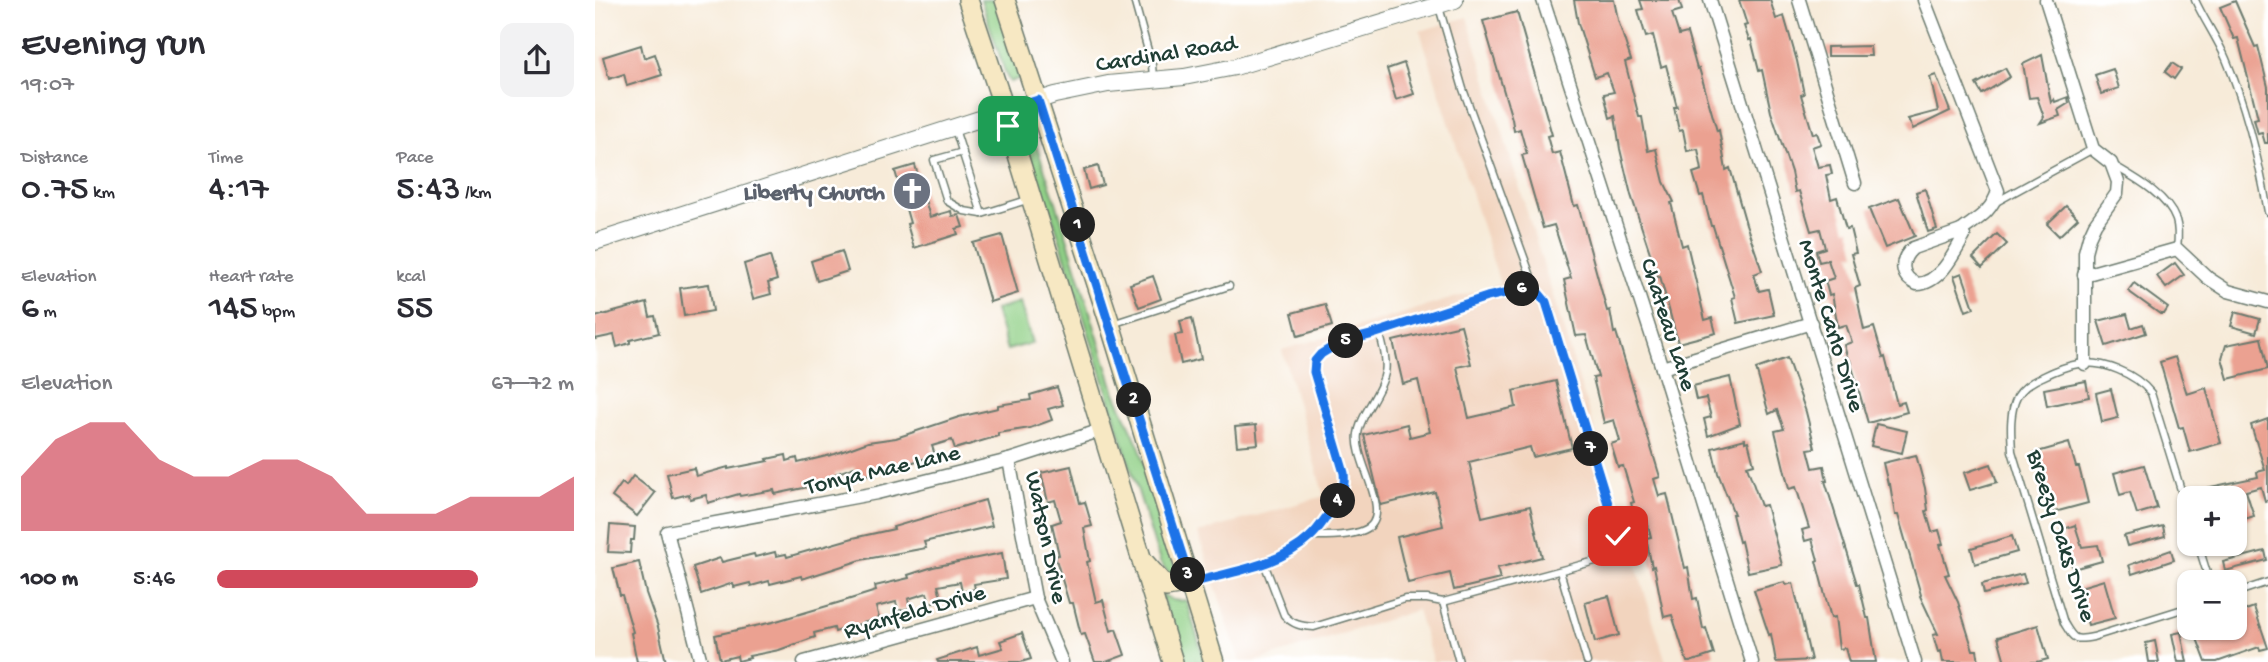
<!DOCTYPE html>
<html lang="en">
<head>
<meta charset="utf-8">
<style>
  body { margin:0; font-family:"Gochi Hand",sans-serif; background:#f2f2f3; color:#2b2b33; height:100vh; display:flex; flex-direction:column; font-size:26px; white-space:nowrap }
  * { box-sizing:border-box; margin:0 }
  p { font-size:23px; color:#7c7c81 }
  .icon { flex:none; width:38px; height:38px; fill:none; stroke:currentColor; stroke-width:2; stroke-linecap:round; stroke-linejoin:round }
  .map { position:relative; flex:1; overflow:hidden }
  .panel { display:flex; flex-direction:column; background:#fff; width:595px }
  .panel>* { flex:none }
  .tools { position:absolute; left:1582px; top:486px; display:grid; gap:14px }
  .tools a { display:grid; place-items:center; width:70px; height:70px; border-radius:14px; background:#fff; box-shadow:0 2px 5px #0004; font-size:35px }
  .pin { position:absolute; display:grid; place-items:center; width:60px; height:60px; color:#fff; margin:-30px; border-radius:14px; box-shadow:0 4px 10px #0006 }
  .km { position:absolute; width:35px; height:35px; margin:-18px; border-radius:50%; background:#222; color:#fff; font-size:19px; line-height:35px; text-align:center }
  .round { display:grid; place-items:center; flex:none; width:74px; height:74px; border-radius:14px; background:#f2f2f3 }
  .summary { display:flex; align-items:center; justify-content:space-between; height:119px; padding:0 21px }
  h1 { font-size:38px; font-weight:600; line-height:52px }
  .stats { display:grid; grid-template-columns:repeat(3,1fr); gap:10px; height:119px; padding:7px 21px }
  .stats div { display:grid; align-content:center }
  .stats b { font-size:35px; font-weight:600 }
  .stats small { font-size:19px; font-weight:400 }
  .stats p { font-size:19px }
  .chart { height:196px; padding:14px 21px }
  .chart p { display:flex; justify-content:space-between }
  .chart svg { width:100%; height:126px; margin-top:7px; fill:#d1495b; opacity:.7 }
  ul { padding:0 21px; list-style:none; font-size:23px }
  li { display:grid; grid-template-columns:112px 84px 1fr; align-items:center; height:52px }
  li i { height:18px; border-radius:9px; background:#d1495b }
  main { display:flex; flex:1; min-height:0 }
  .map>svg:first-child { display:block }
  .built { fill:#f2d4be }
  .green { fill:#91d087; stroke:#58865e; stroke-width:2 }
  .building { fill:#eba191 }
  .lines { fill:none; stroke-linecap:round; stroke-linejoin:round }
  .service-casing { stroke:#6b7a6e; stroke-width:9 }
  .minor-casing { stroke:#6b7a6e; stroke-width:15 }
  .tertiary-casing { stroke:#6b7a6e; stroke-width:18 }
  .secondary-casing { stroke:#6b7a6e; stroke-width:22 }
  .service { stroke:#fff; stroke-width:6 }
  .minor { stroke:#fff; stroke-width:12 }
  .tertiary { stroke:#fff; stroke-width:16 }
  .secondary { stroke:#f7e8c3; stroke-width:19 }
  .route-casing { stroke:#fff; stroke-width:14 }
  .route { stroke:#1a73e8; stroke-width:9 }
  .labels { text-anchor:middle; stroke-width:5; stroke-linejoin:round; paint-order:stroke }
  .street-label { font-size:24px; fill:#1f3d34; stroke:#fff }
  .worship-label { font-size:24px; font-weight:bold; fill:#5b616d; stroke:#fff; text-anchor:end }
</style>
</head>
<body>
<main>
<section class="panel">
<div class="summary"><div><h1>Evening run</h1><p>19:07</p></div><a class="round"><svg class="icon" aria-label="share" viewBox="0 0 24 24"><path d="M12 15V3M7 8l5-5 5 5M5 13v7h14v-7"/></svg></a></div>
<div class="stats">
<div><p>Distance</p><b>0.75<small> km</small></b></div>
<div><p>Time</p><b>4:17</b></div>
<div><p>Pace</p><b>5:43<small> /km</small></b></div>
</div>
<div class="stats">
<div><p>Elevation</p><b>6<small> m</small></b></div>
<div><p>Heart rate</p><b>145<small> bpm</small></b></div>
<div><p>kcal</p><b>55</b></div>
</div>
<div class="chart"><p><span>Elevation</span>67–72 m</p>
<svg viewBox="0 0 160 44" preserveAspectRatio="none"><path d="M0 44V25L10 12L20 6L30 6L40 19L50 25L60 25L70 19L80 19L90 25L100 38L110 38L120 38L130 32L140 32L150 32L160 25V44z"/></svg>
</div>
<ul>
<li><b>100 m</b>5:46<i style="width:73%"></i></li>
</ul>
</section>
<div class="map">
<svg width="1673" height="662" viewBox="0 0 1673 662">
  <rect width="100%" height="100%" fill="#fff"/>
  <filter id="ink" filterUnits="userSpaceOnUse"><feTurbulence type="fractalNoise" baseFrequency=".0143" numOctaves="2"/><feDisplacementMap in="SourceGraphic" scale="14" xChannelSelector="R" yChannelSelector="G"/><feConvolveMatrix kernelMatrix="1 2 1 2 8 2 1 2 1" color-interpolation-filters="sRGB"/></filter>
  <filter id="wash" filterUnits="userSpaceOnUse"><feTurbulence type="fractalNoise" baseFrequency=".00686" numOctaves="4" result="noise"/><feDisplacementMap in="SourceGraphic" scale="28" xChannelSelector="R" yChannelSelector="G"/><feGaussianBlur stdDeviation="1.57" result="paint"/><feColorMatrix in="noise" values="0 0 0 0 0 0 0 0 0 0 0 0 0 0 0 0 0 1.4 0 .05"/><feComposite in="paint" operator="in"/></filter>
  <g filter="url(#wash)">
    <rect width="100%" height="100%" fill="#f7ebd9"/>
    <!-- built -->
    <path class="built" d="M 872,17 L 1071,662 L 838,662 L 822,610 L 659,662 L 645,662 L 603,533 L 729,496 L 687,350 L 905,284 L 825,31 Z"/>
    <!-- green -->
    <g class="green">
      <path d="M 386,0 L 401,0 L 424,69 L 425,78 L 415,82 L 411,75 Z"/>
      <path d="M 433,130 L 436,131 L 461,202 L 520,393 L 545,448 L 582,573 L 575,575 L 565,562 L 455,208 L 437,173 L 426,133 Z"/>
      <path d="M 425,302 L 437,343 L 412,350 L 400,310 Z"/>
      <path d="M 566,593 C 575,600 580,602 591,600 L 610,662 L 590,662 L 581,643 Z"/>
    </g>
    <g id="blocks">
      <!-- building -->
      <g class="building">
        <path d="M 979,0 L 1019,0 L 1023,20 L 1036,60 L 1030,62 L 1044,117 L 1047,117 L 1053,151 L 1061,149 L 1069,182 L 1079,202 L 1076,203 L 1087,246 L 1092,244 L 1110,320 L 1117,318 L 1121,333 L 1083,343 L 1065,276 L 1063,277 L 1036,195 L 1025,149 L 1020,116 L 1015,118 L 1009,94 L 1019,92 L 1012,73 L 1000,77 L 983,23 Z"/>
        <path d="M 1045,0 L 1084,0 L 1087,10 L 1077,13 L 1084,35 L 1092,33 L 1102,69 L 1104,68 L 1122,131 L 1124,130 L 1131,170 L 1135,168 L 1151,224 L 1167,271 L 1159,274 L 1164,291 L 1173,289 L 1179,315 L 1143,323 L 1137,298 L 1140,297 L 1118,226 L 1116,226 L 1108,195 L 1105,196 L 1098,173 L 1107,170 L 1103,149 L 1092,151 L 1088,130 L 1084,131 L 1079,107 L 1082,107 L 1071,65 L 1066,67 L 1058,35 L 1051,37 L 1043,10 L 1048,9 Z"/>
        <path d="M 1144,0 L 1175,0 L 1181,19 L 1189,16 L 1202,61 L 1209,94 L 1206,95 L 1218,134 L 1222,133 L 1226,144 L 1217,147 L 1223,167 L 1235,165 L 1237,174 L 1231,175 L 1236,199 L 1242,197 L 1251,229 L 1255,228 L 1261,253 L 1256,254 L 1265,286 L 1260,288 L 1269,330 L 1279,327 L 1288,358 L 1290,357 L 1302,404 L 1309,402 L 1312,412 L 1273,423 L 1255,360 L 1253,360 L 1249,345 L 1257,342 L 1251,325 L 1243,327 L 1237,294 L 1234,295 L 1230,281 L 1239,278 L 1233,260 L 1224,262 L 1221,251 L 1230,248 L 1225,229 L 1216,231 L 1204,191 L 1200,192 L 1196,172 L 1176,112 L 1167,70 L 1164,71 L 1156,39 L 1154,40 L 1149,26 L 1152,25 Z"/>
        <path d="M 1640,1 L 1660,47 L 1663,46 L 1673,87 L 1673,143 L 1670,143 L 1667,133 L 1663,134 L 1659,119 L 1663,118 L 1643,38 L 1639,39 L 1625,7 Z"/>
        <path d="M 922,12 L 957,135 L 952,136 L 957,154 L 965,152 L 979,206 L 983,205 L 1012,311 L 1015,310 L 1019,333 L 1021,332 L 1065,477 L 1059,479 L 1064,496 L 1072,494 L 1090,568 L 1093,567 L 1098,599 L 1102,598 L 1108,629 L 1111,628 L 1119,654 L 1095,662 L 1092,662 L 1077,615 L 1069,617 L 1059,566 L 1057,567 L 1051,538 L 1056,537 L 1051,516 L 1040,518 L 1036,503 L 1039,502 L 1028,466 L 1023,467 L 1016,444 L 1025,441 L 1019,420 L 1009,423 L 998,378 L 1003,377 L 991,335 L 981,336 L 969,280 L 976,278 L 959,225 L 948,228 L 927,155 L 932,154 L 925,129 L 919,131 L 917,119 L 888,21 Z"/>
        <path d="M 46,45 L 49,58 L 60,54 L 67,75 L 32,86 L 29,74 L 14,79 L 8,57 Z"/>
        <path d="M 1275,46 L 1276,56 L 1232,56 L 1232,47 Z"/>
        <path d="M 1447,55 L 1456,103 L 1459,99 L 1460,102 L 1473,97 L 1474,103 L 1463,110 L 1465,116 L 1445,123 L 1449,117 L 1442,97 L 1434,98 L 1428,64 Z"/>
        <path d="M 809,63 L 819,94 L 801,100 L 792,69 Z"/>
        <path d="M 1577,63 L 1586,69 L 1579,79 L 1570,72 Z"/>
        <path d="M 1410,68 L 1415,77 L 1387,94 L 1381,84 Z"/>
        <path d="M 1518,69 L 1524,88 L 1506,94 L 1500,75 Z"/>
        <path d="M 1341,75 L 1355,111 L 1318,129 L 1313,119 L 1343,111 L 1335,77 Z"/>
        <path d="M 320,165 L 335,217 L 356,211 L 357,216 L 364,215 L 368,227 L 361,229 L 363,234 L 319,248 L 312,224 L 315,223 L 300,171 Z"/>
        <path d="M 503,166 L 508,185 L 494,189 L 489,170 Z"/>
        <path d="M 1330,189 L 1342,229 L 1333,232 L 1321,192 Z"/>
        <path d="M 1304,198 L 1320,236 L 1290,248 L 1274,209 Z"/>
        <path d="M 1471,206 L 1483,218 L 1464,236 L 1452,224 Z"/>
        <path d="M 1402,234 L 1412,244 L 1387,268 L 1378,258 Z"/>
        <path d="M 407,235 L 423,293 L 395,302 L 378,243 Z"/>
        <path d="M 247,251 L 253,271 L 222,281 L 216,261 Z"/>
        <path d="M 175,256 L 182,280 L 173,283 L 176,294 L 158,299 L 149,264 Z"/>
        <path d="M 1580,263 L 1589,275 L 1571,288 L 1562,276 Z"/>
        <path d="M 1367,273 L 1379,308 L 1371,311 L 1359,276 Z"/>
        <path d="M 558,276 L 566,299 L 544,307 L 535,284 Z"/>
        <path d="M 1539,283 L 1573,308 L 1569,314 L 1565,314 L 1533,291 Z"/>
        <path d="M 114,284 L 118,311 L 89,316 L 85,288 Z"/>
        <path d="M 52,303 L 55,317 L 60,316 L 64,333 L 35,340 L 35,343 L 22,347 L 19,335 L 0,339 L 0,317 Z"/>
        <path d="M 730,304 L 737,326 L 703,336 L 697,313 Z"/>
        <path d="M 1640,312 L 1665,319 L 1661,333 L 1636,326 Z"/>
        <path d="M 1532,314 L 1536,328 L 1548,324 L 1551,333 L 1511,346 L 1503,321 Z"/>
        <path d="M 597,318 L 606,359 L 586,364 L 580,335 L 588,334 L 585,321 Z"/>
        <path d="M 866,325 L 876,364 L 862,367 L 874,418 L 921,407 L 918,391 L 961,381 L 977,448 L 938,457 L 935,447 L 874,462 L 887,517 L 935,506 L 947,557 L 902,568 L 905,579 L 859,590 L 855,573 L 813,583 L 802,537 L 848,526 L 840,492 L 786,505 L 769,435 L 812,424 L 815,437 L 835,432 L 823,380 L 808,384 L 798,341 Z"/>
        <path d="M 1666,338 L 1673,369 L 1633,379 L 1627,358 L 1631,345 Z"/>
        <path d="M 1580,357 L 1592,394 L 1611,388 L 1626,443 L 1595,452 L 1588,427 L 1584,428 L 1565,362 Z"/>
        <path d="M 1192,358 L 1211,412 L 1220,448 L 1213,449 L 1218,468 L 1229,466 L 1232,481 L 1230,481 L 1262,584 L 1264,584 L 1272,618 L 1274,618 L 1281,662 L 1254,662 L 1250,648 L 1244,649 L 1240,617 L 1236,618 L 1221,561 L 1223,560 L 1217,539 L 1210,541 L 1207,530 L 1214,528 L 1201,487 L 1194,489 L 1180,431 L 1189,429 L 1182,410 L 1174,414 L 1161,369 Z"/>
        <path d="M 1135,377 L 1145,424 L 1113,436 L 1109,419 L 1116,417 L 1111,398 L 1101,400 L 1098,386 Z"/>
        <path d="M 1491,381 L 1494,397 L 1452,406 L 1449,389 Z"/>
        <path d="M 462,387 L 468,405 L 453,409 L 457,420 L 435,428 L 403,433 L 403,436 L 360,449 L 357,440 L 337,446 L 340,455 L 306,466 L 276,472 L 276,474 L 262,478 L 259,467 L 240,474 L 242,481 L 180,494 L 179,490 L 145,496 L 144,494 L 113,503 L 111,495 L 95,499 L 94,494 L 78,498 L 72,474 L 99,468 L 101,476 L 133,467 L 133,469 L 173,461 L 172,459 L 191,455 L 192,461 L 202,458 L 203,463 L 240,454 L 273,442 L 301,438 L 364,417 L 403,408 L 403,405 L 436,400 L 435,395 Z"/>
        <path d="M 1516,389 L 1523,418 L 1507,422 L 1501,393 Z"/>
        <path d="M 1673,419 L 1673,500 L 1670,501 L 1666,487 L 1651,491 L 1659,516 L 1640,522 L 1640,499 L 1608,499 L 1606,489 L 1663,477 L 1662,472 L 1670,470 L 1656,425 Z"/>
        <path d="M 1281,424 L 1312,431 L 1307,453 L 1276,446 Z"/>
        <path d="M 661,425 L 663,444 L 642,446 L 640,427 Z"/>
        <path d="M 1150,439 L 1150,442 L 1153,441 L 1159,464 L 1152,466 L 1166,506 L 1171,505 L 1187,565 L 1153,572 L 1146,541 L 1144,542 L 1137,514 L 1139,514 L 1123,473 L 1117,448 Z"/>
        <path d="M 1474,443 L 1481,467 L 1484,467 L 1493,503 L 1456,513 L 1439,453 Z"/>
        <path d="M 1321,455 L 1330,488 L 1333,510 L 1331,511 L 1337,532 L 1344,530 L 1348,544 L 1345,545 L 1354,574 L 1350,575 L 1363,602 L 1378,650 L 1382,650 L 1384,662 L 1348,662 L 1346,651 L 1343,652 L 1338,635 L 1343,634 L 1325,596 L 1326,595 L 1303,515 L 1300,515 L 1295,484 L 1293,484 L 1288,463 Z"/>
        <path d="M 1396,464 L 1402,482 L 1375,490 L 1369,473 Z"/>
        <path d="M 1549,465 L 1562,508 L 1542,514 L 1535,492 L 1525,495 L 1519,473 Z"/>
        <path d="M 476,466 L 485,503 L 490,502 L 497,526 L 489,528 L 495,561 L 492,562 L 501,602 L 508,600 L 516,631 L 521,629 L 530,655 L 511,662 L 500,662 L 490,634 L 486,635 L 478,603 L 474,603 L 460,556 L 464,555 L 457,524 L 466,521 L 460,500 L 453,502 L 446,473 Z"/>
        <path d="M 38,476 L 60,493 L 42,516 L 17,497 L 27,483 L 31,486 Z"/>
        <path d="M 390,500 L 397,526 L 329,542 L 331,548 L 266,560 L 207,579 L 206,576 L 175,584 L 174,581 L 156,586 L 155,583 L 139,587 L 138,583 L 106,594 L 98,567 L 125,558 L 127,562 L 159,554 L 160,557 L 180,552 L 181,556 L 191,554 L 192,557 L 258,538 L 299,529 L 298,527 Z"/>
        <path d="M 15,525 L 40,527 L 39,540 L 36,540 L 35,553 L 13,552 Z"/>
        <path d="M 1480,525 L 1487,547 L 1503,545 L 1507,561 L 1478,569 L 1466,530 Z"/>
        <path d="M 1568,526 L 1570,536 L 1532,546 L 1529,536 Z"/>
        <path d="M 1417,536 L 1422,552 L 1380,564 L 1376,548 Z"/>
        <path d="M 1576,550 L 1579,560 L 1537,574 L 1534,565 Z"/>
        <path d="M 1670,551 L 1672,560 L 1630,571 L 1628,562 Z"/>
        <path d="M 407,553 L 411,579 L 379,584 L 380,589 L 367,592 L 365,582 L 343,586 L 347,600 L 335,603 L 332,593 L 313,599 L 315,608 L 303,611 L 301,602 L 281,607 L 284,618 L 240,632 L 239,628 L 219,633 L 220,637 L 184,650 L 154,656 L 155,658 L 143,661 L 142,656 L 125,660 L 120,635 L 178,622 L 249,601 L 281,591 L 280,586 L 314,578 L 313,575 L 338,567 Z"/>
        <path d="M 44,562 L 51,593 L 63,627 L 71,662 L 42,662 L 36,633 L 38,632 L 27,595 L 25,595 L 18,568 Z"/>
        <path d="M 1428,574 L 1431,583 L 1389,594 L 1387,584 Z"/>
        <path d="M 1509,580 L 1520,618 L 1493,625 L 1482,588 Z"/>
        <path d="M 1190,582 L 1191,585 L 1198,583 L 1216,660 L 1181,662 L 1176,634 L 1174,635 L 1159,590 Z"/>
        <path d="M 1014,596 L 1024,635 L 1000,642 L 990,602 Z"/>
        <path d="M 1659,607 L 1673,648 L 1665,650 L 1664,647 L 1622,662 L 1611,662 L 1598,628 L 1640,628 L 1640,614 Z"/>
        <path d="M 1443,625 L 1453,659 L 1442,662 L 1410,662 L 1403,637 Z"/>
        <path d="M 1586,632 L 1592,662 L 1583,662 L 1577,634 Z"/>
        <path d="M 427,633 L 436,659 L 426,662 L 343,662 L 342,660 L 382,647 L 384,655 L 408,648 L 405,641 Z"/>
        <path d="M 1560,641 L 1564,662 L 1554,662 L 1551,643 Z"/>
      </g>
    </g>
  </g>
  <g filter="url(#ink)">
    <use href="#blocks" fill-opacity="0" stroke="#6b7a6e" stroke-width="2"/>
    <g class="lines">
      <!-- service casing -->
      <g class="service-casing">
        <g id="service">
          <path d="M 539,0 L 557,65 L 558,78"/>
          <path d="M 1600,0 C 1609,20 1622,38 1631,59 C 1651,106 1664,161 1673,212"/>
          <path d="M 844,7 L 868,89 L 941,290"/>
          <path d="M 360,129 L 387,214 L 432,200"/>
          <path d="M 368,152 L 339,160 L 352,201 L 369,211 L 387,214"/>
          <path d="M 1518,165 C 1540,178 1572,195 1581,220 C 1584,229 1583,240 1582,249"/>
          <path d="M 1401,202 L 1498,149"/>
          <path d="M 517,324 L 634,286"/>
          <path d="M 1594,516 L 1556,393 C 1541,374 1508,360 1483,364 C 1470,366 1459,371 1447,377 C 1438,381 1427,388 1422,397 C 1414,413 1416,434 1417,451 L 1469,623 C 1479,639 1478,641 1498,637 L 1594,607"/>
          <path d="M 716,536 C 732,536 769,537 778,523 C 791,503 759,458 763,434 C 764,425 769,416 773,409 C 792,375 796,370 784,332"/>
          <path d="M 1603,544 L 1615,583"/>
          <path d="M 965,571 L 992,662"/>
          <path d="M 598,583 L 669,563 C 704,553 753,511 749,473 L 719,372 L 720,361 L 726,354 L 744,343 L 775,335 L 892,297 L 932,288 L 941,290 L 952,302 L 1023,535 C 1023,549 1015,554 1004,560 L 848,602 L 832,599 L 810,599 L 719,627 C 706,626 698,625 689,615 L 669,563"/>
          <path d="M 1640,593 L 1673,582"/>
          <path d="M 848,602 L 864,662"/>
        </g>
      </g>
      <!-- minor casing -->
      <g class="minor-casing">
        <g id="minor">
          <path d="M 948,0 L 1067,368 L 1157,662"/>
          <path d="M 1115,0 L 1320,662"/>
          <path d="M 1204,0 L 1260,183"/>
          <path d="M 1329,0 L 1403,191 C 1396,213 1383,218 1366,231"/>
          <path d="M 1451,0 L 1498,149 L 1516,163 L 1523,182 L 1522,193 L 1500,224 L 1494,237 L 1490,252 L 1490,364"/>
          <path d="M 1366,231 L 1369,236 C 1359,254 1345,283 1322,284 C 1305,277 1304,260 1318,248 Z"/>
          <path d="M 1489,275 L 1582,249 L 1613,278 L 1633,291 L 1673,302"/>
          <path d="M 1067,368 L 1216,323"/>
          <path d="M 414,460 L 440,598 L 467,662"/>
          <path d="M 106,662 L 72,532 L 282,493 L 414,460 L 507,430"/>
          <path d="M 209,662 L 440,598"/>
        </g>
      </g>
      <!-- tertiary casing -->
      <g class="tertiary-casing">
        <path id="tertiary" d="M 0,242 L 460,95 L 513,84 L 589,77 L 640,67 L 860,0"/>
      </g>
      <!-- secondary casing -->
      <g class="secondary-casing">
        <g id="secondary">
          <path d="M 373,0 L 405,96 L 578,662"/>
          <path d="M 410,0 L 515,324 L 619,662"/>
          <path d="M 549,562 L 571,587 L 596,583"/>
        </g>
      </g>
      <!-- service -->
      <use href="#service" class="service"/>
      <!-- minor -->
      <use href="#minor" class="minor"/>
      <!-- tertiary -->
      <use href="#tertiary" class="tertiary"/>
      <!-- secondary -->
      <use href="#secondary" class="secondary"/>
    </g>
  </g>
  <g class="lines" filter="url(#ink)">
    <!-- route casing -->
    <g class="route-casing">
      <path id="route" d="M 413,126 L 408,111 L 443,100 L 596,583 C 635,572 684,566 715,537 C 722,531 727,523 732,516 C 743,502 751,491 749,473 L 719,372 L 720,361 L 726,354 L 744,343 L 775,335 L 892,297 L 932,288 L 941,290 L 951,302 L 1023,536"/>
    </g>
    <!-- route -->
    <use href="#route" class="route"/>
  </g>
  <!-- icons -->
  <defs>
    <g id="church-disc" transform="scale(2.0125)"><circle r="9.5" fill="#6b7280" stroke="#fff"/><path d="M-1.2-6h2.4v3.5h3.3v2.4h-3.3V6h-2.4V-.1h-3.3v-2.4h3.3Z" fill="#fff"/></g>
  </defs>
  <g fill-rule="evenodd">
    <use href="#church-disc" x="317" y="191"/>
  </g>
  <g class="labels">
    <!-- street labels -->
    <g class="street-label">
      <text transform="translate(571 52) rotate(-9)" y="8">Cardinal Road</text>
      <text transform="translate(1075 324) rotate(72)" y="8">Chateau Lane</text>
      <text transform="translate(1238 325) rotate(73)" y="8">Monte Carlo Drive</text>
      <text transform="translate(287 468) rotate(-13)" y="8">Tonya Mae Lane</text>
      <text transform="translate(1468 535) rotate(72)" y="8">Breezy Oaks Drive</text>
      <text transform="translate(453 537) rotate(78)" y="8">Watson Drive</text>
      <text transform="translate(319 610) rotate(-16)" y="8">Ryanfeld Drive</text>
    </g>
    <!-- worship labels -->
    <g class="worship-label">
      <text x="290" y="199">Liberty Church</text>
    </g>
  </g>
</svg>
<div class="tools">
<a>+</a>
<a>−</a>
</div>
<div class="pin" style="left:413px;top:126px;background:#1e9e55"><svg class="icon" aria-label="arrive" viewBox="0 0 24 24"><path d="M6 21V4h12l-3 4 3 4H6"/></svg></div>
<div class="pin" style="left:1023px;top:536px;background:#d93025"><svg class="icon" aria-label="check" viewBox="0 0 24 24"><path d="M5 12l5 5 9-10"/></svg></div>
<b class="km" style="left:483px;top:225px">1</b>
<b class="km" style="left:539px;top:400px">2</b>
<b class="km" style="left:593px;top:575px">3</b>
<b class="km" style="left:743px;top:501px">4</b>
<b class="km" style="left:751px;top:341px">5</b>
<b class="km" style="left:927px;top:289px">6</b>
<b class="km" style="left:996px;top:449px">7</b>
</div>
</main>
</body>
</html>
